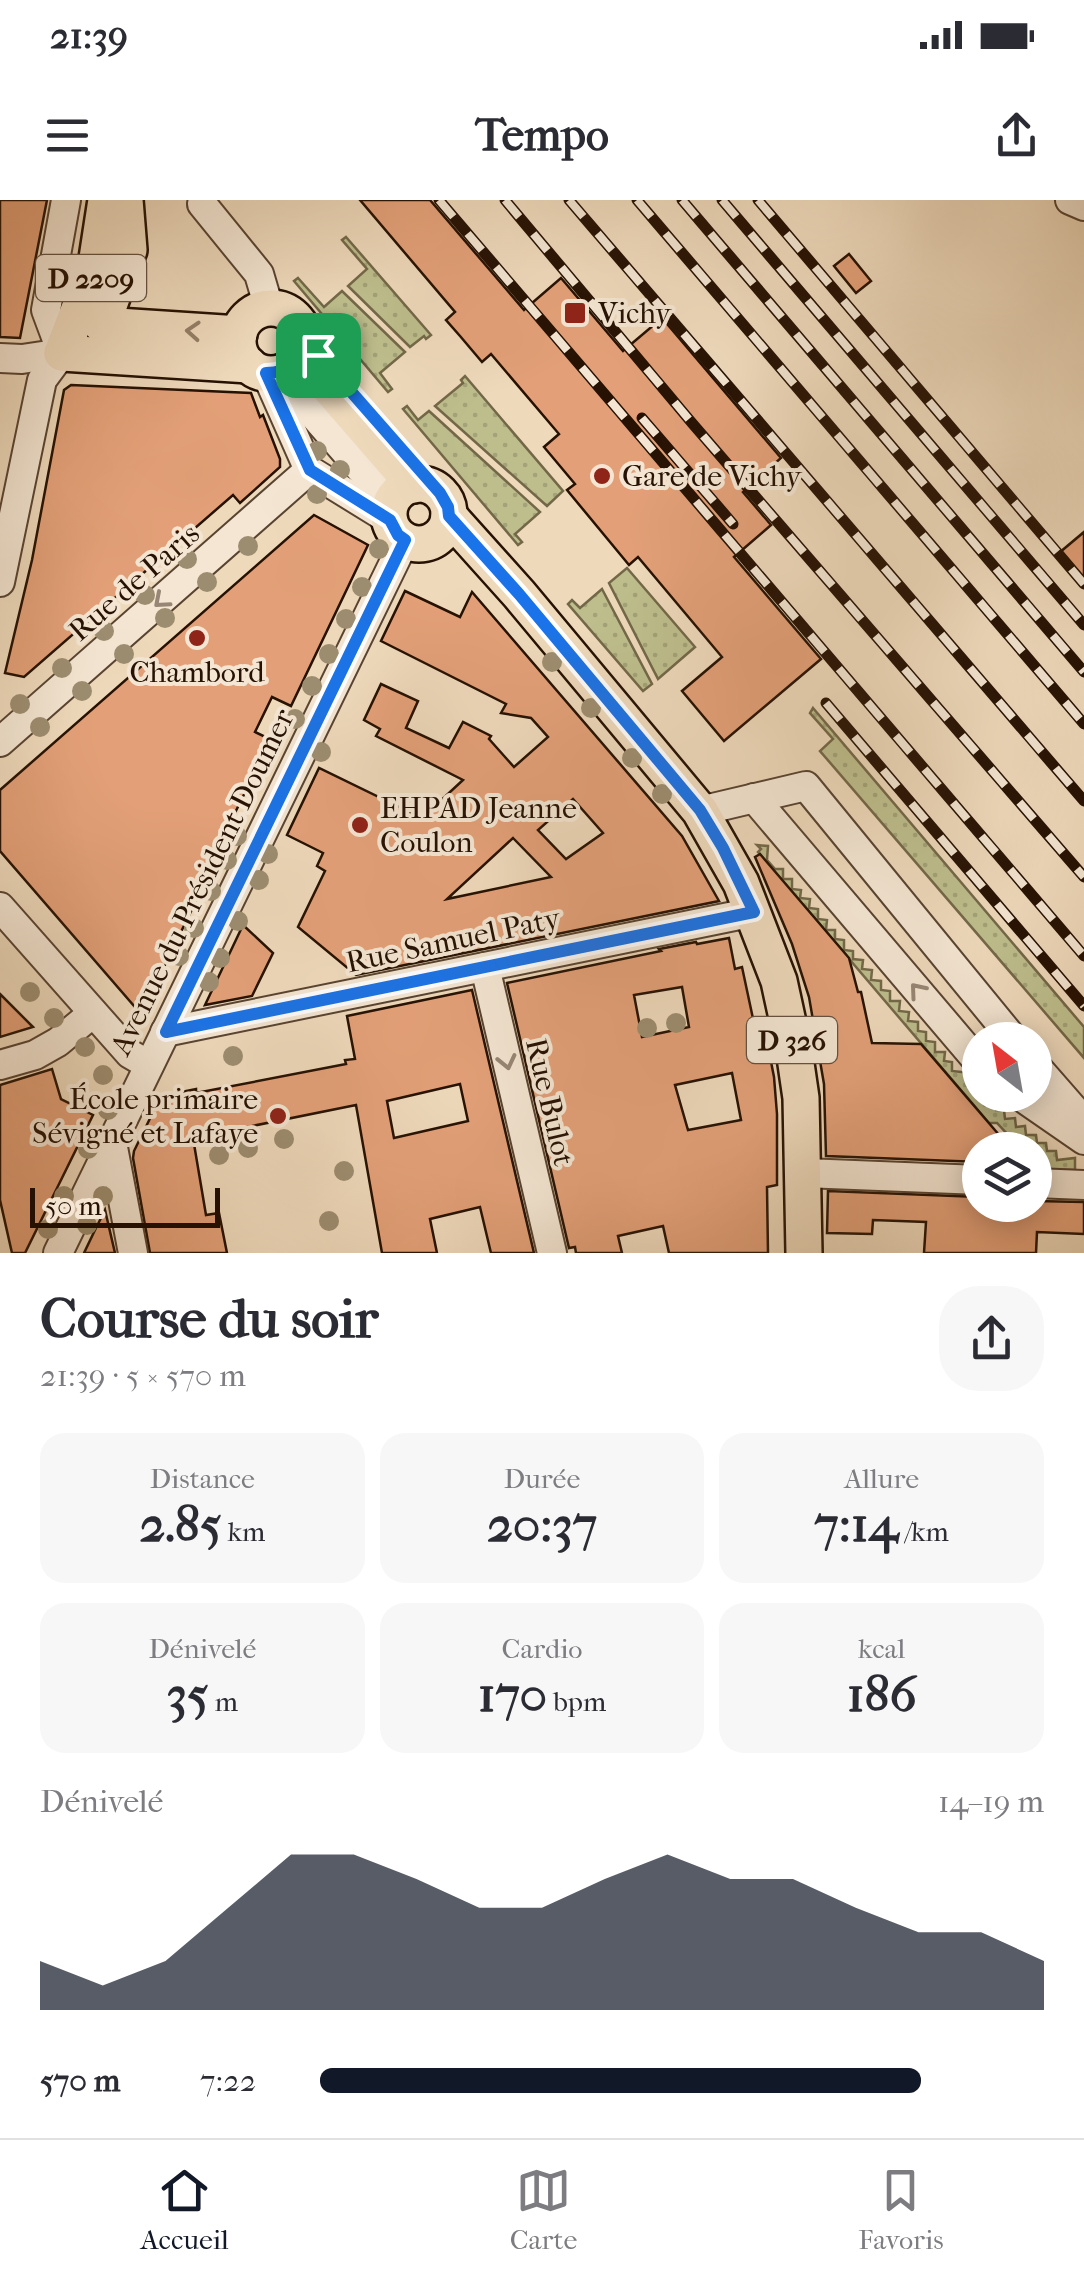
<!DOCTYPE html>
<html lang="fr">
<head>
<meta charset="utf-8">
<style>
  body { margin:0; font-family:"IM FELL French Canon",serif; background:#f7f7f7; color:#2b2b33; height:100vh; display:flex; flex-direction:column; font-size:38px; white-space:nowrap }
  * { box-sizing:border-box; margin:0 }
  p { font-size:32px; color:#7c7c81 }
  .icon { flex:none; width:55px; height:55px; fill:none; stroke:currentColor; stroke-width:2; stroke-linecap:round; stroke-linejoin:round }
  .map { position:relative; height:1053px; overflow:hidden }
  .panel { display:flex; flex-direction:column; background:#fff; flex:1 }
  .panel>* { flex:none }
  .needle { width:65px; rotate:329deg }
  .tools { position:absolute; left:962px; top:822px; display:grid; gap:20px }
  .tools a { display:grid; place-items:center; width:90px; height:90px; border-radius:50%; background:#fff; box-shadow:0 5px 25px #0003; font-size:50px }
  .scale { position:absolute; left:30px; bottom:25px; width:190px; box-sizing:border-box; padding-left:10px; border:5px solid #261103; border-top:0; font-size:28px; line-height:35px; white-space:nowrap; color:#261103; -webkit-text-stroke:8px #f4e6d3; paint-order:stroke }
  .pin { position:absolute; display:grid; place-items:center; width:85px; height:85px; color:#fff; margin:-42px; border-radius:20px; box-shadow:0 5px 15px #0006 }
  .round { display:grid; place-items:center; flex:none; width:105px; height:105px; border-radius:40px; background:#f7f7f7 }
  .headline { display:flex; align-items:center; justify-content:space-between; height:170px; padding:0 40px }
  h1 { font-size:55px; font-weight:800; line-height:75px }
  .figures { display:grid; grid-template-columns:repeat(3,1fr); gap:15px; height:170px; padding:10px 40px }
  .figures div { display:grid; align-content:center; border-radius:25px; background:#f7f7f7; text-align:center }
  .figures b { font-size:50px; font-weight:800 }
  .figures small { font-size:28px; font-weight:400 }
  .figures p { font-size:28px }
  .chart { height:280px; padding:20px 40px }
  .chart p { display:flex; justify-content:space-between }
  .chart svg { width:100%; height:180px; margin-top:10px; fill:#111827; opacity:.7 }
  ul { padding:0 40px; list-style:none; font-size:32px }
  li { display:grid; grid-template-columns:160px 120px 1fr; align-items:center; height:75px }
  li i { height:25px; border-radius:12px; background:#111827 }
  .status { display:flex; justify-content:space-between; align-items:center; height:70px; padding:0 50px; background:#fff; direction:ltr }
  .status svg { height:28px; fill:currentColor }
  header { display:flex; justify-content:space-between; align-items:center; height:130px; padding:0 40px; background:#fff; font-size:45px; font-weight:800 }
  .dock { display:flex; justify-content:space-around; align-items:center; height:140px; border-top:2px solid #e1e1e2; background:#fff; font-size:28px; color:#7c7c81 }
  .dock a { display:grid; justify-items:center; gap:5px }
  .dock .current { color:#111827 }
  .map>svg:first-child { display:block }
  .grass { fill:url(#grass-dots); stroke:#726848; stroke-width:2.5 }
  .building { fill:#e3a078; stroke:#261103; stroke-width:2.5; fill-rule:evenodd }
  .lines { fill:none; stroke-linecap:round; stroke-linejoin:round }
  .minor-casing { stroke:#584331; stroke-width:32 }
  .major-casing { stroke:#261103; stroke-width:40 }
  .minor { stroke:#f4e6d3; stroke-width:28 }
  .major { stroke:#eed9bb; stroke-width:35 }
  .rail-casing { stroke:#261103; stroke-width:11 }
  .rail { stroke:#f4e6d3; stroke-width:8; stroke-dasharray:22; stroke-linecap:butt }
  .tree { fill:#9d8d70 }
  .oneway { stroke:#947f68 }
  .oneway2 { stroke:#978675 }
  .route-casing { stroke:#fff; stroke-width:20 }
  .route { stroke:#1a73e8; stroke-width:12 }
  .poi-dot { fill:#8f2418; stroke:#f4e6d3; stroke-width:4 }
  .labels { text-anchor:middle; stroke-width:8; stroke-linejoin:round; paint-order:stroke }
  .shield { fill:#f4e6d3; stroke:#645141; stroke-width:2.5 }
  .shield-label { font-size:28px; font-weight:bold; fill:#261103 }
  .poi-label { font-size:30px; fill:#261103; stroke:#f4e6d3; text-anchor:start }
  .street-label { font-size:30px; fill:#261103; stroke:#f4e6d3 }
</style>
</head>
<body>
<div class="status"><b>21:39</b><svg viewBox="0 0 49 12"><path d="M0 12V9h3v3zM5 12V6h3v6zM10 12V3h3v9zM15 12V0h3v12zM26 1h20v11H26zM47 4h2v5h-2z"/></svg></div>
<header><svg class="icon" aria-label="menu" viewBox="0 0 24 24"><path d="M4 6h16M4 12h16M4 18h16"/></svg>Tempo<svg class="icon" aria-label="share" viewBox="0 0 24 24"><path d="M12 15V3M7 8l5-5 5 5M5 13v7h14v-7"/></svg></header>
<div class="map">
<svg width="1084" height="1053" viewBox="0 0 1084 1053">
  <defs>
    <pattern id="grass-dots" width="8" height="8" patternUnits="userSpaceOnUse" patternTransform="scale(2.5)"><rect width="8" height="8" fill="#bebe8d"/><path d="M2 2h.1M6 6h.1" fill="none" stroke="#a3a278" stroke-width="1.8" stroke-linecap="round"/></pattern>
  </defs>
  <rect width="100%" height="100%" fill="#eed9bb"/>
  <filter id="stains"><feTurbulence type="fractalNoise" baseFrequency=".002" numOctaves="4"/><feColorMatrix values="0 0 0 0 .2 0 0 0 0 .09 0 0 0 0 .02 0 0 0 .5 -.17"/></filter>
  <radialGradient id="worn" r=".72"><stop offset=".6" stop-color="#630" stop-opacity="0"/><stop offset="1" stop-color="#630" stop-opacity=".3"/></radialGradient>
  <!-- grass -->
  <g class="grass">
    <path d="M 346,37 L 431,135 L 426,139 L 424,136 L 410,147 L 348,86 L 367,69 L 342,40 Z"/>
    <path d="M 298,78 L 324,107 L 342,91 L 405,152 L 380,173 L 392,189 L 388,192 L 294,81 Z"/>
    <path d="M 465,176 L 563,291 L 547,306 L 435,206 L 463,183 L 461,180 Z"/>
    <path d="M 407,206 L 418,220 L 429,211 L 540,312 L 515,334 L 522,342 L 518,345 L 403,209 Z"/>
    <path d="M 627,368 L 695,447 L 658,479 L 609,383 Z"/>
    <path d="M 602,389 L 652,484 L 643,491 L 568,404 L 572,400 L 580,408 Z"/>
    <path d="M 813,508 L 1084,827 L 1084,858 L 820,551 L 833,539 L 810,513 Z"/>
    <path d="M 757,645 L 768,646 L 767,660 L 775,669 L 783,669 L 783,679 L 792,679 L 792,689 L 801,690 L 800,698 L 810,699 L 809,708 L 818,709 L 818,719 L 827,720 L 826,730 L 835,730 L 835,739 L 844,740 L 844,750 L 853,751 L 853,759 L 863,760 L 862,769 L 872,770 L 871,780 L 881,781 L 881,790 L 890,791 L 890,801 L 900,801 L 899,811 L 909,812 L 908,821 L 918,822 L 918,831 L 926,832 L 926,841 L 935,842 L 935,852 L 945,852 L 944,861 L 952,862 L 952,871 L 979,874 L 980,883 L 974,884 L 974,893 L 985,895 L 986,902 L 994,901 L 996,910 L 1004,910 L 1005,919 L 1015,918 L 1016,927 L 1025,926 L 1026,935 L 1036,935 L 1037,943 L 1046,943 L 1047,951 L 1056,951 L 1057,960 L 1075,958 L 1075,970 L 1039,969 L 1035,965 L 1035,950 L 1022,950 L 997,923 L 989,923 L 758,652 L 761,649 Z"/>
  </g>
  <!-- building -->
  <g class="building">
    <path d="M 0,0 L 47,0 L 20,138 L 0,137 Z"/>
    <path d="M 360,0 L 430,0 L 524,110 L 561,78 L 623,151 L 662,118 L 781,258 L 743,292 L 771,325 L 734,357 L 821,459 L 724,541 L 682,491 L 722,457 L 638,357 L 629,365 L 567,290 L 575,284 L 544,247 L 559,234 L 491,154 L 482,162 L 460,136 L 446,120 L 455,112 Z"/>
    <path d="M 849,54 L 871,81 L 856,93 L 834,66 Z"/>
    <path d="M 71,185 L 251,193 L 260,217 L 263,215 L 280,259 L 280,267 L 240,303 L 233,295 L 24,477 L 5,473 L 32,360 L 64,190 Z"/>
    <path d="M 314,315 L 368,345 L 291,506 L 272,497 L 255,532 L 274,541 L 258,574 L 255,572 L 231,621 L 234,623 L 141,814 L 0,651 L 0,590 Z"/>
    <path d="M 1084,332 L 1084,382 L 1059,353 Z"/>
    <path d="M 405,391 L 460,417 L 472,392 L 682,636 L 719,701 L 356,775 L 298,727 L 325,671 L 317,666 L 323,653 L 287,635 L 319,568 L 422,618 L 463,580 L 376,536 L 380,529 L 364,520 L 381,484 L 418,501 L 406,528 L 449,548 L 463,522 L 491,536 L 489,539 L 514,567 L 548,537 L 531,518 L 501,513 L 506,504 L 381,441 ZM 573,599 L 603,633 L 566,659 L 538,630 ZM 513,638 L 551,677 L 447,699 Z"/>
    <path d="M 760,654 L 849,758 L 858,792 L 861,792 L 872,843 L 921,844 L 1012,950 L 980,950 L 980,962 L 826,956 L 824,884 L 809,797 L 792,744 L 755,657 Z"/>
    <path d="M 243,725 L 273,753 L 252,796 L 205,805 Z"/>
    <path d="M 729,738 L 735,769 L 742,767 L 755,828 L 764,826 L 774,877 L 777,914 L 777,985 L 767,987 L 768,1053 L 669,1053 L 663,1026 L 618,1036 L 622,1053 L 576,1053 L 575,1047 L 569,1048 L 507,783 L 661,751 L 659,749 L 696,742 L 697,744 ZM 682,787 L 689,827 L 642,837 L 634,795 ZM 732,873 L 741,920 L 688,930 L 675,885 Z"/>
    <path d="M 472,790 L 534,1053 L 491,1053 L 480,1007 L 430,1019 L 437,1053 L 382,1053 L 356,905 L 193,938 L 206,1015 L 219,1013 L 227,1053 L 150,1053 L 133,958 L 134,951 L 161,896 L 196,889 L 196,893 L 346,864 L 345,860 L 355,859 L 347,816 ZM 460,884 L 468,921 L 394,938 L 387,901 Z"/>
    <path d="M 0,794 L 33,827 L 0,837 Z"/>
    <path d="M 52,869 L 61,899 L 93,915 L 25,1053 L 12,1053 L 0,1000 L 0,885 Z"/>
    <path d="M 828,991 L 980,997 L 980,1005 L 1035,1005 L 1035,1001 L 1084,1002 L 1084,1034 L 1037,1032 L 1036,1053 L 924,1053 L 926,1022 L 873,1020 L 872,1034 L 827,1033 Z"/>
    <path d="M 105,1010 L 115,1053 L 84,1053 L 95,1030 Z"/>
  </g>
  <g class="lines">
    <!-- minor casing -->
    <g class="minor-casing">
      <g id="minor">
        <path d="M 1070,0 L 1084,6"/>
        <path d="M 202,4 L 259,74 L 269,108"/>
        <path d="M 62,153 L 46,110 L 66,0"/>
        <path d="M 0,158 L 22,159 L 62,153"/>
        <path d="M 266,173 L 309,270 L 390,320"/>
        <path d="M 277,173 L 391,304"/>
        <path d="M 0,382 L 42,180 L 62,153"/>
        <path d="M 0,542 L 309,270"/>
        <path d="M 754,598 L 980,864"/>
        <path d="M 700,611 L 806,586 L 1014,840"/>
        <path d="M 0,707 L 130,854 L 149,865"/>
        <path d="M 485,767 L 552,1053"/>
        <path d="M 165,832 L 754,712"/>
        <path d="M 0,865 L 35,855 L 58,842 L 93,813"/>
        <path d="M 1035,865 L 1084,921"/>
        <path d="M 1019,895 L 1084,940"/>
        <path d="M 112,942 L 133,1053"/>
        <path d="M 804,973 L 980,980"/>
        <path d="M 1035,983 L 1084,985"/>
        <path d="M 58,1053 L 405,340"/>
      </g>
    </g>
    <!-- major casing -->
    <g class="major-casing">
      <g id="major">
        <circle cx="271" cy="141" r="33"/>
        <path d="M 102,125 L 239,134"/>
        <path d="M 102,125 L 129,50 L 125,0"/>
        <path d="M 62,153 L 249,165"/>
        <path d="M 62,153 L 96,65 L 106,0"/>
        <path d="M 301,155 L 414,285"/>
        <circle cx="419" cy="314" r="30"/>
        <path d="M 449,316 L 519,394 L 700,611 L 741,683 L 779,781 L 794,850 L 801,898 L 804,1053"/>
      </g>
    </g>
    <!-- minor -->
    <use href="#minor" class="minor"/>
    <!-- major -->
    <use href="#major" class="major"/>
    <!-- rail casing -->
    <g class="rail-casing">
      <g id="rail">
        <path d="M 439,0 L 1084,756"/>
        <path d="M 505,0 L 692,223 L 1084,677"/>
        <path d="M 569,0 L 1084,601"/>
        <path d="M 637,0 L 1084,524"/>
        <path d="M 682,0 L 1084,472"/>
        <path d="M 722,0 L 1084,425"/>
        <path d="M 758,0 L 1084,384"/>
        <path d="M 642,218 L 733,324"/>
        <path d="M 826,503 L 1084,806"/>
      </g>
    </g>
    <!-- rail -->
    <use href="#rail" class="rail"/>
  </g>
  <!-- trees -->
  <g class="tree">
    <circle cx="317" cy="251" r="10"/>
    <circle cx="340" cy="270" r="10"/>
    <circle cx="317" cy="294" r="10"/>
    <circle cx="248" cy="346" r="10"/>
    <circle cx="379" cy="349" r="10"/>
    <circle cx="187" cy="359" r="10"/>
    <circle cx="207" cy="382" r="10"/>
    <circle cx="362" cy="387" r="10"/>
    <circle cx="145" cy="395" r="10"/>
    <circle cx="165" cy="418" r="10"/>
    <circle cx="346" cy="419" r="10"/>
    <circle cx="104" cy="431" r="10"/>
    <circle cx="124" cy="454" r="10"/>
    <circle cx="329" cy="454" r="10"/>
    <circle cx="552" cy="462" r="10"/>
    <circle cx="62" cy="468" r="10"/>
    <circle cx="312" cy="486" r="10"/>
    <circle cx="82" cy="491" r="10"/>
    <circle cx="20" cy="504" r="10"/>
    <circle cx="591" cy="508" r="10"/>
    <circle cx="295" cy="519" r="10"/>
    <circle cx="40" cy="527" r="10"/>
    <circle cx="321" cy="552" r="10"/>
    <circle cx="632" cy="558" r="10"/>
    <circle cx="662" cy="594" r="10"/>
    <circle cx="237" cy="636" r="10"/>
    <circle cx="268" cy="654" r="10"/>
    <circle cx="227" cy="660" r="10"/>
    <circle cx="259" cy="680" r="10"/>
    <circle cx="211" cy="691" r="10"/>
    <circle cx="238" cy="721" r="10"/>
    <circle cx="194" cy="728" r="10"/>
    <circle cx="179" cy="756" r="10"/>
    <circle cx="220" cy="758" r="10"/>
    <circle cx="209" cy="782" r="10"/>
    <circle cx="30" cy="792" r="10"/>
    <circle cx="54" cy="818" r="10"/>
    <circle cx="676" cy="823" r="10"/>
    <circle cx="647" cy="828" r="10"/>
    <circle cx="85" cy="847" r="10"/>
    <circle cx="233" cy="856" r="10"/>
    <circle cx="103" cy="875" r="10"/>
    <circle cx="108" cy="910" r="10"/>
    <circle cx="284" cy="939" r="10"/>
    <circle cx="248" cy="948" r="10"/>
    <circle cx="88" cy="949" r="10"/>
    <circle cx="219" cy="955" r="10"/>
    <circle cx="344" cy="971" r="10"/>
    <circle cx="64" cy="996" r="10"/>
    <circle cx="103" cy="996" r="10"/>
    <circle cx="329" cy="1021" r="10"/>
    <circle cx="87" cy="1025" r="10"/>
    <circle cx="48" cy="1029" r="10"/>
  </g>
  <!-- one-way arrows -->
  <defs><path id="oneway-chevron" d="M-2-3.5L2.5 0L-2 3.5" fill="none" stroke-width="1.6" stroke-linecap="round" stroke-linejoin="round" transform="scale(2.5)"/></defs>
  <use class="oneway" href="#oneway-chevron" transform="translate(193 131) rotate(-176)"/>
  <g class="oneway2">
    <use href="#oneway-chevron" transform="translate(161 401) rotate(139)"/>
    <use href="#oneway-chevron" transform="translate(917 790) rotate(-130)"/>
    <use href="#oneway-chevron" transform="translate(507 862) rotate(77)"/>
  </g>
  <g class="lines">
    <!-- route casing -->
    <g class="route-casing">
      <path id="route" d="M 304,138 L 440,293 L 448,307 L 449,316 L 519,394 L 700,610 L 723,648 L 754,712 L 166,832 L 405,340 L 398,335 L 390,320 L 310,270 L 266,173 C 289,173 303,161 304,138 Z"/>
    </g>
    <!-- route -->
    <use href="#route" class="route"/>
  </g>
  <!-- markers -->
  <g class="poi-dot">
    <rect x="563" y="101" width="24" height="24" rx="5"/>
    <circle cx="602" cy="276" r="10"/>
    <circle cx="197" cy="438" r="10"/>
    <circle cx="360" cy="625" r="10"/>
    <circle cx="278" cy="916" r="10"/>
  </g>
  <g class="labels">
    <!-- shield labels -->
    <g class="shield">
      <rect x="36" y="55" width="110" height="46" rx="8"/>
      <rect x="747" y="817" width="90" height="46" rx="8"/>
    </g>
    <g class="shield-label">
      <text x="91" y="88">D 2209</text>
      <text x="792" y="850">D 326</text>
    </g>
    <!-- poi labels -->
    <g class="poi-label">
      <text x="598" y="123">Vichy</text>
      <text x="622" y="286">Gare de Vichy</text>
      <text x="197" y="482" text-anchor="middle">Chambord</text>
      <text x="380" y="618">EHPAD Jeanne<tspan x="380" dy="34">Coulon</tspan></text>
      <text x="258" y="909" text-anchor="end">École primaire<tspan x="258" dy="34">Sévigné et Lafaye</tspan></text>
    </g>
    <!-- street labels -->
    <g class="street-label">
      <text transform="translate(134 382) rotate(-41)" y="10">Rue de Paris</text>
      <text transform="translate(202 682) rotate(-64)" y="10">Avenue du Président Doumer</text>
      <text transform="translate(453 740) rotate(-12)" y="10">Rue Samuel Paty</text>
      <text transform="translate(550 902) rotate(77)" y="10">Rue Bulot</text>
    </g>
  </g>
  <rect width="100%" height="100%" filter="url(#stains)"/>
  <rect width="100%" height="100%" fill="url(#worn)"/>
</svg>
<div class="tools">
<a><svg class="needle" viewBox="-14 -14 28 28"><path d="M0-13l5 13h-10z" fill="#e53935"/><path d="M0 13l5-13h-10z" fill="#7c7c81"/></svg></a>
<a><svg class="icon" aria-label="layers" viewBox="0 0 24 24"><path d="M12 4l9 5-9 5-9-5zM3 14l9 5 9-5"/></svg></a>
</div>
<div class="scale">50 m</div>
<div class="pin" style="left:318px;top:155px;background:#1e9e55"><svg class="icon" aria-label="arrive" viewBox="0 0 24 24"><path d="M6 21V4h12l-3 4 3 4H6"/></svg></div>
</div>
<section class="panel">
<div class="headline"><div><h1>Course du soir</h1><p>21:39 · 5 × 570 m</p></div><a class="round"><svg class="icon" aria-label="share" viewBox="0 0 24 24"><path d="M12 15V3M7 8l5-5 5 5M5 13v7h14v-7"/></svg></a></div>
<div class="figures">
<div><p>Distance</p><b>2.85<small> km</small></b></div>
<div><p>Durée</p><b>20:37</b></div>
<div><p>Allure</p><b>7:14<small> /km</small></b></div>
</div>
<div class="figures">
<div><p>Dénivelé</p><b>35<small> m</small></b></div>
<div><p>Cardio</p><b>170<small> bpm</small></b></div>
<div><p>kcal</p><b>186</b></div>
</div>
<div class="chart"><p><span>Dénivelé</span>14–19 m</p>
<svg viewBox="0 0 160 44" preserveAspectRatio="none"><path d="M0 44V32L10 38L20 32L30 19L40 6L50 6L60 12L70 19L80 19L90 12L100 6L110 12L120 12L130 19L140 25L150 25L160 32V44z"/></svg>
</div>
<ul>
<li><b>570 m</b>7:22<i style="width:83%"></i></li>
</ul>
</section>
<nav class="dock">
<a class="current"><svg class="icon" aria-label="home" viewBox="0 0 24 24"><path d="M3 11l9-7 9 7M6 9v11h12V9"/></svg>Accueil</a>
<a><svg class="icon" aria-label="map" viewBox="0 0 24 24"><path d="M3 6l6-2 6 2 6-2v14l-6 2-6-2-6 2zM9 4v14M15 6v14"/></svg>Carte</a>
<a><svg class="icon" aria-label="saved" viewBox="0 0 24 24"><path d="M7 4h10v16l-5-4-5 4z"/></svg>Favoris</a>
</nav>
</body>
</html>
